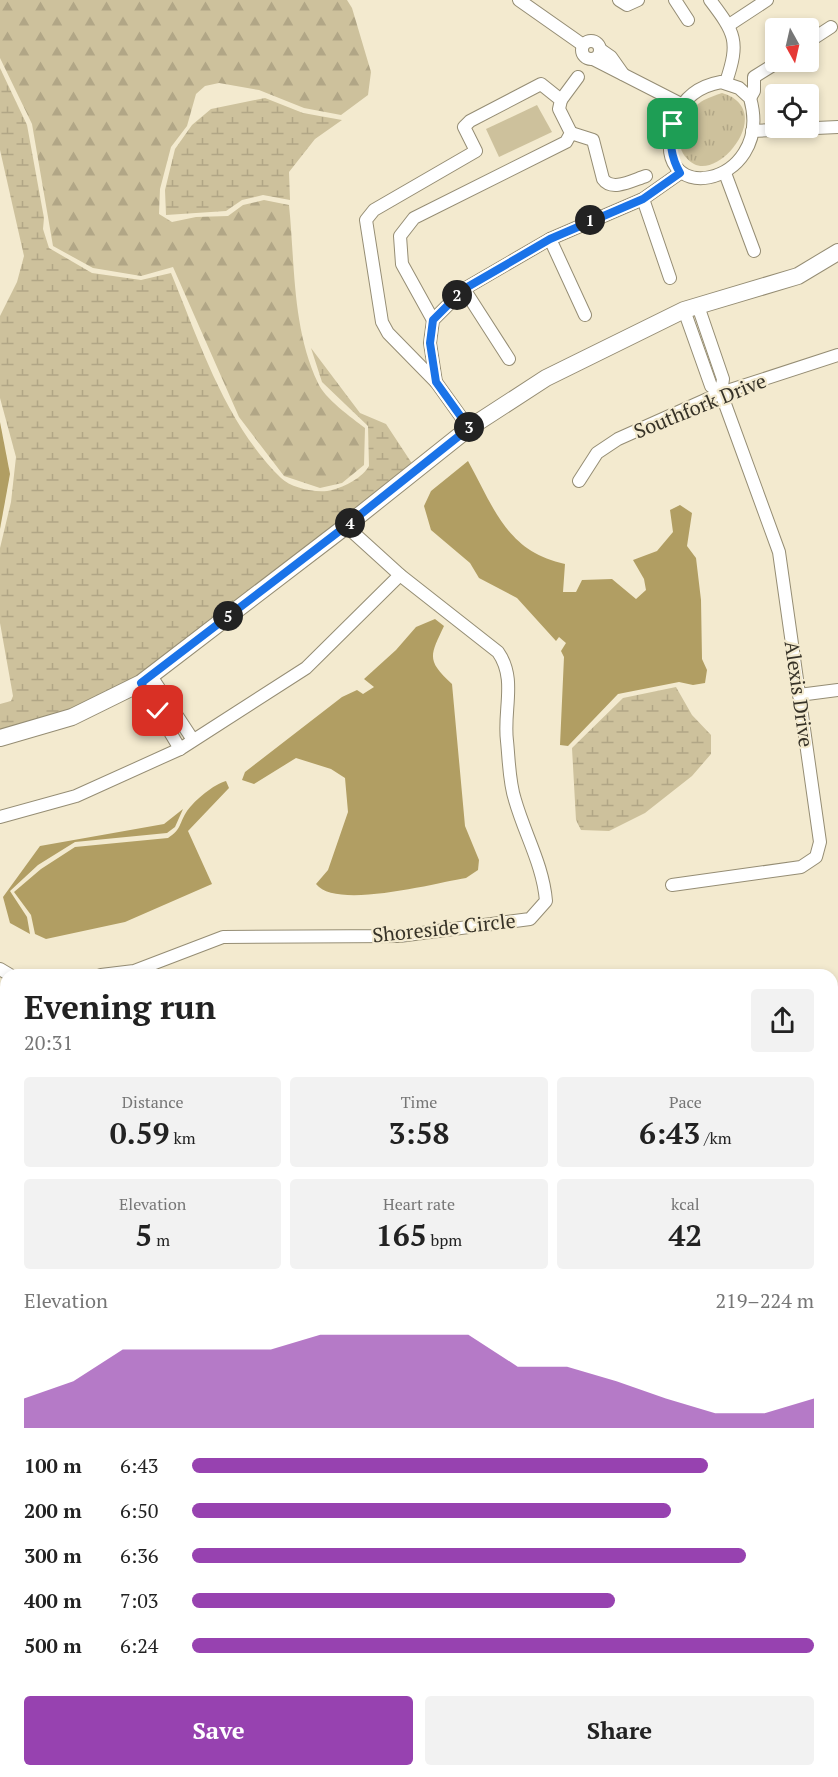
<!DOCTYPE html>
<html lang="en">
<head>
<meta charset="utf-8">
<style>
  body { margin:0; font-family:"PT Serif",serif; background:#f2f2f2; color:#222; height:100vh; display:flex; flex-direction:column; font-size:22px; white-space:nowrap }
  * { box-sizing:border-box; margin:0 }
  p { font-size:20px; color:#767676 }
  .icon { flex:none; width:33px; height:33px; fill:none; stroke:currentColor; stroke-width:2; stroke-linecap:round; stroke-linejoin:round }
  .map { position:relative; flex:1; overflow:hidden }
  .drawer { position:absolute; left:0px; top:969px; width:838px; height:808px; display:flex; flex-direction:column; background:#fff; border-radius:18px 18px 0 0; box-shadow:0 3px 9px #0003 }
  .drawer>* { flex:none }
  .needle { width:39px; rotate:172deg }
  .controls { position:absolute; left:765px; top:18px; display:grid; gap:12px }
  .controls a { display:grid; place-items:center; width:54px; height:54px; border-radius:6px; background:#fff; box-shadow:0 3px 9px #0003; font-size:30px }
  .pin { position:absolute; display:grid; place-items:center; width:51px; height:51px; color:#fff; margin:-26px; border-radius:12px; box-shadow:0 3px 9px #0006 }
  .km { position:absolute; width:30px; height:30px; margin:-15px; border-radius:50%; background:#222; color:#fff; font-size:16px; line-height:30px; text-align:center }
  .round { display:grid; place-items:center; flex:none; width:63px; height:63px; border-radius:6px; background:#f2f2f2 }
  .summary { display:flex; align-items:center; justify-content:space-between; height:102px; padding:0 24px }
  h1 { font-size:33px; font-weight:700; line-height:45px }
  .stats { display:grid; grid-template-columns:repeat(3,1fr); gap:9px; height:102px; padding:6px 24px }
  .stats div { display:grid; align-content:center; border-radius:6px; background:#f2f2f2; text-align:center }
  .stats b { font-size:30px; font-weight:700 }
  .stats small { font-size:16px; font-weight:400 }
  .stats p { font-size:16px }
  .chart { height:168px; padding:12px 24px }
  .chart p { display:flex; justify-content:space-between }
  .chart svg { width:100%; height:108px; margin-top:6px; fill:#9742b0; opacity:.7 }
  .cta { display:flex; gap:12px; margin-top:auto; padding:12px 24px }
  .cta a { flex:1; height:69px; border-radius:6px; background:#9742b0; color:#fff; font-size:24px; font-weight:700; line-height:69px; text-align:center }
  .cta a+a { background:#f2f2f2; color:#222 }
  ul { padding:0 24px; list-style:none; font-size:20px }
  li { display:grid; grid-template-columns:96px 72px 1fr; align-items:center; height:45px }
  li i { height:15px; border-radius:8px; background:#9742b0 }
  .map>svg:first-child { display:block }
  .grass { fill:url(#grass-tufts) }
  .forest { fill:url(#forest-firs) }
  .wetland { fill:url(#wetland-marsh) }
  .pitch { fill:#cdc19c }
  .water { fill:#b19e63 }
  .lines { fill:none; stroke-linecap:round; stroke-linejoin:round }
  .street-casing { stroke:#958d74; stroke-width:14 }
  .secondary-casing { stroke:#958d74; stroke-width:18 }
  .street { stroke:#fff; stroke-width:12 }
  .secondary { stroke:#fff; stroke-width:16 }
  .route-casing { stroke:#fff; stroke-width:12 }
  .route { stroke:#1a73e8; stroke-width:8 }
  .labels { text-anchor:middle; stroke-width:4.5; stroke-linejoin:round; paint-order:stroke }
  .street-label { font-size:20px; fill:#363227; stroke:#f3eacf }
</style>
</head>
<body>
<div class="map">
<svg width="838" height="1777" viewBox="0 0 838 1777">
  <defs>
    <pattern id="grass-tufts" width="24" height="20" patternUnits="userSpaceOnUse" patternTransform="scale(1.5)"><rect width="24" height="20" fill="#cdc19c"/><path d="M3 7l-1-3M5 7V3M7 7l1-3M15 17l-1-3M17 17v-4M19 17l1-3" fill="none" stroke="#b1a686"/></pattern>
    <pattern id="forest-firs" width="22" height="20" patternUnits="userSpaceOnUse" patternTransform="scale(1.5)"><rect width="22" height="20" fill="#cdc19c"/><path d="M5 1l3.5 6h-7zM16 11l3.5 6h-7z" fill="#b1a686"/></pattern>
    <pattern id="wetland-marsh" width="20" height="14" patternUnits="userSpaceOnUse" patternTransform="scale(1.5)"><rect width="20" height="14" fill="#cdc19c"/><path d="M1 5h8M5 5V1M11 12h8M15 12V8" fill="none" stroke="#b1a686"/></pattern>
  </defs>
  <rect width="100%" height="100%" fill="#f3eacf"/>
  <!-- grass -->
  <g class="grass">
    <path d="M 722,93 C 776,109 721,179 694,164 C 667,149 682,112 704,100 C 710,97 716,95 722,93 Z"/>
    <path d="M 497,1772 L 762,1772 L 761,1777 L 496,1777 Z"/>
  </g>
  <!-- forest -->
  <g class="forest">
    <path d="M 0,0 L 347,0 L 352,8 L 371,72 L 368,95 L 341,115 L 304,108 L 259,90 L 219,83 L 205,86 L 196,94 L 187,126 L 171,147 L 160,189 L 159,214 L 172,222 L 196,217 L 228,216 L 243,205 L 264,200 L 289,205 C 295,264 292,328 318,383 C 324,398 352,418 365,428 L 364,465 L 342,483 L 320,488 L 284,476 L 239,417 L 173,267 L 141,276 L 93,268 L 53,246 L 32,124 L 0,58 Z"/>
    <path d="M 0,1032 L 6,1033 L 6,1184 L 0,1184 Z"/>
    <path d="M 833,1706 L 838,1707 L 838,1777 L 767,1777 L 768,1772 L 832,1772 Z"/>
  </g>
  <!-- wetland -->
  <g class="wetland">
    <path d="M 0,68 L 27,125 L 44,218 L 43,229 L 49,248 L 92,273 L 141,280 L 171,273 C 200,343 225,423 281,478 C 291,488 318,494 332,490 C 345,487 363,477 369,466 L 368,426 L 322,382 L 311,348 L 360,413 L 386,424 L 413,465 L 139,678 L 70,711 L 0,731 L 0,704 L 11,701 L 13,696 L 0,623 L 0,548 L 11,502 L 16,457 L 0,398 L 0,316 L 17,282 L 24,256 L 0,150 Z"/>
    <path d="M 265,98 L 303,113 L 342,120 L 315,139 L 289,172 L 290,200 L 263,195 L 242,200 L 226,211 L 166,215 L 165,190 L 175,149 L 192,125 L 211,109 Z"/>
    <path d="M 676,687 L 692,715 L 711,735 L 711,754 L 692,776 L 645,813 L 609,831 L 581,830 L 576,820 L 572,748 L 623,698 Z"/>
  </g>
  <!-- pitch -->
  <path class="pitch" d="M 537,105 L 552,132 L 499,157 L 486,129 Z"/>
  <!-- water -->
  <g class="water">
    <path d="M 0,422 L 10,474 L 0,529 Z"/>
    <path d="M 468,461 C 494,508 507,552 565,564 L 563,592 L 576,592 L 582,580 L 612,579 L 636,599 L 646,590 L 644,579 L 633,560 L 657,551 L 673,532 L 670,510 L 680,505 L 692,513 L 687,546 L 696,558 L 701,600 L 702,659 L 707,670 L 705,683 L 693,685 L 679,682 L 618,694 L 568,746 L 560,745 L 564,657 L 561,651 L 566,643 L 559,637 L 556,641 L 517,598 L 479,578 L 470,563 L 431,530 L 424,506 L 431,491 Z"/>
    <path d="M 435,619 L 444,626 C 430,656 426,660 452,684 L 465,826 L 479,860 L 478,870 L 466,878 C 435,883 336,910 316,884 L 328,870 L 348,812 L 345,778 L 331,769 L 296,758 L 254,784 L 242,780 L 245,772 L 342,697 L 357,690 L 363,694 L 374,687 L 364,679 L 396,650 L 416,627 Z"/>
    <path d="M 226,781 L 229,788 L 188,831 L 212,884 L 125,922 L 46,939 L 35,934 L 31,915 L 14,892 L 41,869 L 75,847 L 168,838 C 182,829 179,823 187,811 C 195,800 214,784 226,781 Z"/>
    <path d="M 183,809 L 175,827 L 167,833 L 75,842 L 38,865 L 10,891 L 27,917 L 30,934 L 10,923 L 3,897 L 40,846 L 164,824 Z"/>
  </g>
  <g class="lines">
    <!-- street casing -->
    <g class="street-casing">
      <g id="street">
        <path d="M 519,0 L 583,45"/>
        <path d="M 619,0 L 627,5 L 638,0"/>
        <path d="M 675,0 L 688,20"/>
        <path d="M 710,0 C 735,33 740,41 726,82"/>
        <path d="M 729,25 L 767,0"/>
        <circle cx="591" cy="50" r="9"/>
        <path d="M 808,42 L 831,27"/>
        <path d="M 601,50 L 611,57 L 623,74"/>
        <path d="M 593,59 L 681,104"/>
        <path d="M 721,82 L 739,88 L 750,98 C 776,189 640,212 676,117 C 684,97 699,86 721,82 Z"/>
        <path d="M 750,98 L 754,91 L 754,77 L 778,62"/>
        <path d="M 561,100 L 578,77"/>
        <path d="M 752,131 L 838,127"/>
        <path d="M 571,133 L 593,140 L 603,179 C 612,192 633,180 646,176"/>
        <path d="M 725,173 L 754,251"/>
        <path d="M 643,199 L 670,278"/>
        <path d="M 550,239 L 585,315"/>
        <path d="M 464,289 L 509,359"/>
        <path d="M 684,310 L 711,386 L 721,393"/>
        <path d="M 433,320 L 402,264 L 400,236 L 414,218 L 566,142 L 571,133 L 559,109 L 561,100 L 541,84 L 470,121 L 464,127 L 476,151 L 374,210 L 366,220 L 382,322 L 388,333 L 436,382"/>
        <path d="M 469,428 L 436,382 L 430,343 L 433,320 L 464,289 L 550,239 L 643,199 L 680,173"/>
        <path d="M 579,481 L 597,453 L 618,439 L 721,393 L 838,355"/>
        <path d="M 151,676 L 193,740"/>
        <path d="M 141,683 L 180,749"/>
        <path d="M 799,695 L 838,690"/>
        <path d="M 0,817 L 76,796 L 180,749 L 306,668 L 400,575"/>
        <path d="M 672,885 L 801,867 L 816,857 L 820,842 L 779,552 L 721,393 L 723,379 L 698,306"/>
        <path d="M 0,969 L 10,975"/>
        <path d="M 101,975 L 134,971 L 223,937 L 399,936 L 530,919 L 546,901 C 543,865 525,835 515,800 C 509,782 509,760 507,741 C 503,710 517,679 498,652 L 400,575 L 346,526"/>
        <path d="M 832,998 L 838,997"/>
        <path d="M 832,1167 L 838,1164"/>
        <path d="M 832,1302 L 838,1300"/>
        <path d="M 832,1453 L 838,1452"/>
        <path d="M 0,1500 L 6,1556"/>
        <path d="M 0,1681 L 6,1680"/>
        <path d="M 355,1777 L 356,1772"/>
      </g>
    </g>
    <!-- secondary casing -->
    <g class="secondary-casing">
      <g id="secondary">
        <path d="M 0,738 L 72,717 L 141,683 L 346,526 L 469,428 L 546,378 L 684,310 L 798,276 L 838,252"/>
        <path d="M 0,1386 L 6,1386"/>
        <path d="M 0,1400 L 6,1400"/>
        <path d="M 832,1678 L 838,1679"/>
        <path d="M 832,1692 L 838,1692"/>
        <path d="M 324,1777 L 325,1772"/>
      </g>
    </g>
    <!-- street -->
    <use href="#street" class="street"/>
    <!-- secondary -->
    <use href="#secondary" class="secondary"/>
  </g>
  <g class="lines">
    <!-- route casing -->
    <g class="route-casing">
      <path id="route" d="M 158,711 L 141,683 L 346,526 L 469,428 L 436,382 L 430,343 L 433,320 L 464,289 L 550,239 L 643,199 L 680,173 C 671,157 669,143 673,124"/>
    </g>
    <!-- route -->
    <use href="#route" class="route"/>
  </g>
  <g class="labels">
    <!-- street labels -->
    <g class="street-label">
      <text transform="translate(700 406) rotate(-22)" y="7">Southfork Drive</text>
      <text transform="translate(799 694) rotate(82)" y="7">Alexis Drive</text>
      <text transform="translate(444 928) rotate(-6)" y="7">Shoreside Circle</text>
    </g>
  </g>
</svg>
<div class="controls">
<a><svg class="needle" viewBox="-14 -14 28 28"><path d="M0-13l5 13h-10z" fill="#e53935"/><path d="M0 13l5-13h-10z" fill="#767676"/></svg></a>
<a><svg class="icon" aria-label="locate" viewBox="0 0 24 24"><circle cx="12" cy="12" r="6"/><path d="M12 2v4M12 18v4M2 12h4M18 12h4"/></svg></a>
</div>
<div class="pin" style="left:673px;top:124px;background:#1e9e55"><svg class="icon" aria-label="arrive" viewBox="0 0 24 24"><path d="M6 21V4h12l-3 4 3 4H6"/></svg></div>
<div class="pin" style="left:158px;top:711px;background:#d93025"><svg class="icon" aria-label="check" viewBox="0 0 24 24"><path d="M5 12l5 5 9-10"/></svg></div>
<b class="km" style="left:590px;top:220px">1</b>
<b class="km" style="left:457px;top:295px">2</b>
<b class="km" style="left:469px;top:427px">3</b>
<b class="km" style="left:350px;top:523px">4</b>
<b class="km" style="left:228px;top:616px">5</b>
<section class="drawer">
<div class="summary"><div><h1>Evening run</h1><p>20:31</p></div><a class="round"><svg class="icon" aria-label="share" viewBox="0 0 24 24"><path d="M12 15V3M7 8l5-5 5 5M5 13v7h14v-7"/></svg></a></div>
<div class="stats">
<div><p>Distance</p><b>0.59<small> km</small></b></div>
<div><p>Time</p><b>3:58</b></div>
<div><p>Pace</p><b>6:43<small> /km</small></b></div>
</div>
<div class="stats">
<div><p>Elevation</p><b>5<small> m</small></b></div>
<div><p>Heart rate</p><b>165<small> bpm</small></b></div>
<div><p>kcal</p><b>42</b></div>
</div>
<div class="chart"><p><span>Elevation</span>219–224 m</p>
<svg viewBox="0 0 160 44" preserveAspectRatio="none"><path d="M0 44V32L10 25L20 12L30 12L40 12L50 12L60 6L70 6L80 6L90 6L100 19L110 19L120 25L130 32L140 38L150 38L160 32V44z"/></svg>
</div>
<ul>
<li><b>100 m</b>6:43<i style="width:83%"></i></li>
<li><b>200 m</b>6:50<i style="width:77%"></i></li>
<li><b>300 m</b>6:36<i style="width:89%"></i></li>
<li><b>400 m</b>7:03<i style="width:68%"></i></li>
<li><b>500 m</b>6:24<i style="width:100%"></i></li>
</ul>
<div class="cta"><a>Save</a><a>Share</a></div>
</section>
</div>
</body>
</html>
